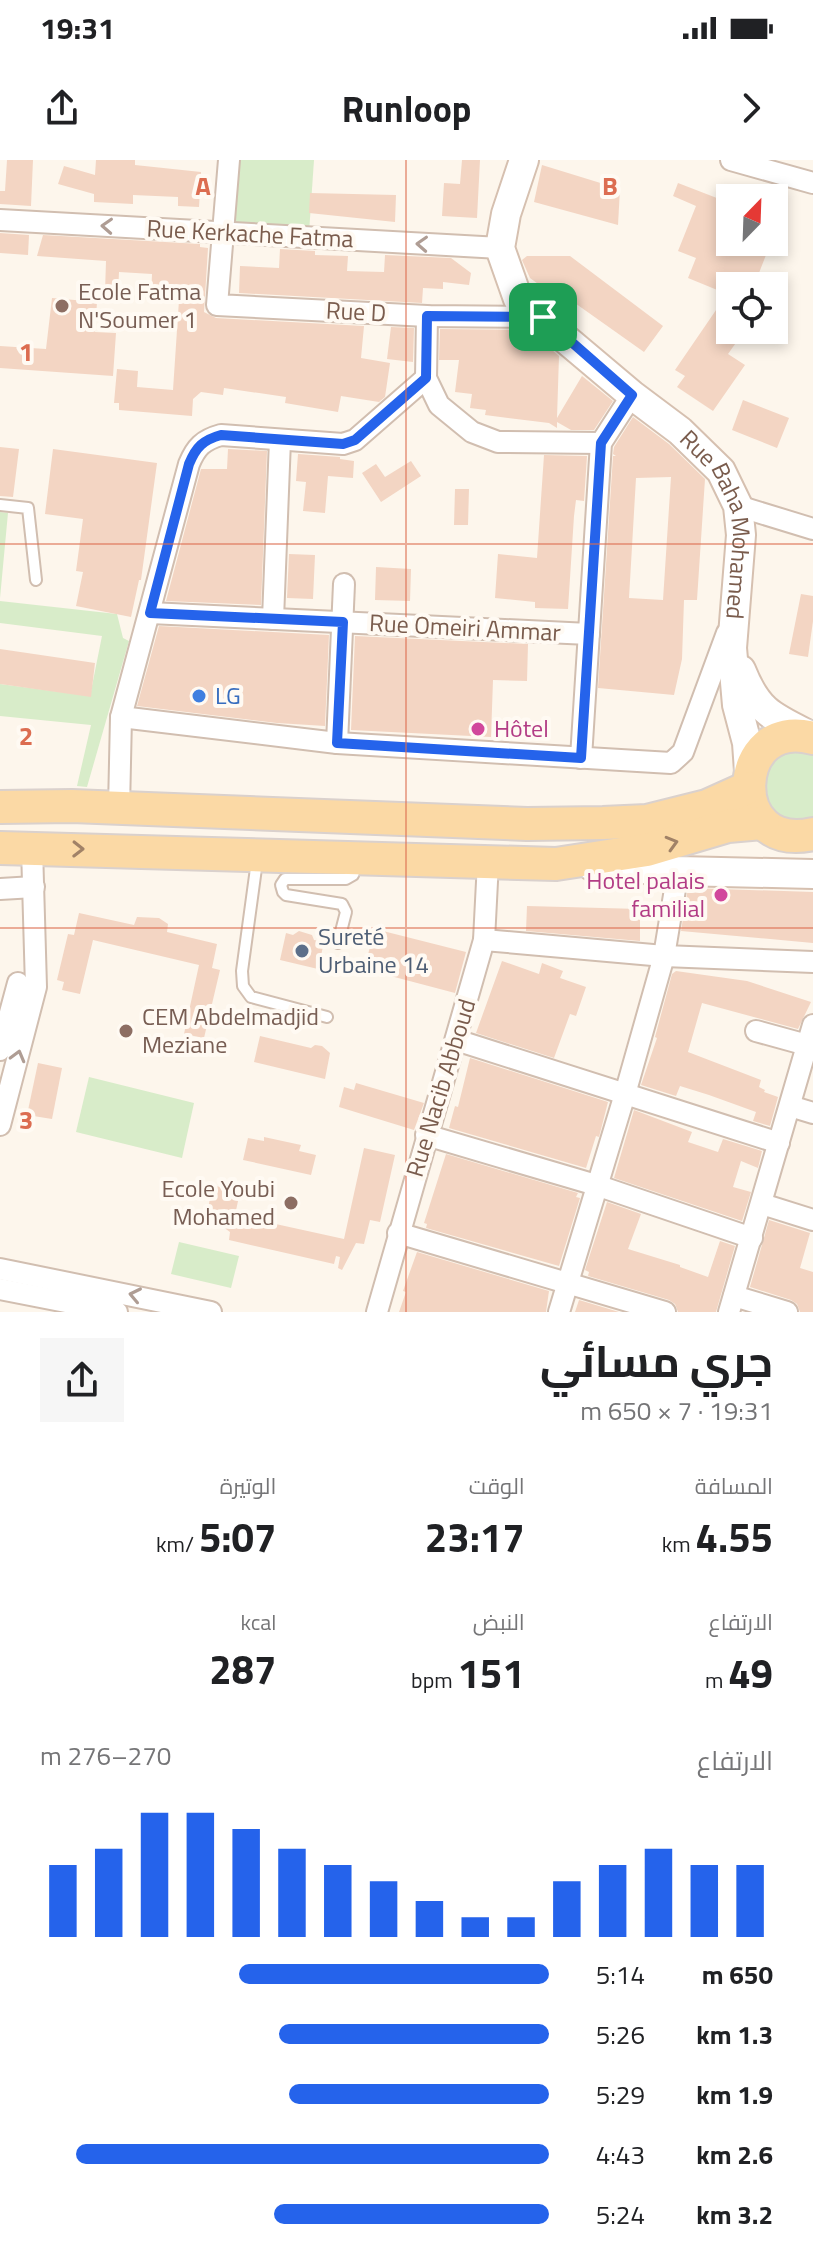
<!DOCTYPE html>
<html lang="ar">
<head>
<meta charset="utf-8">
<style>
  body { margin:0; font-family:"Titillium Web",Cairo,sans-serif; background:#f6f6f6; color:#202124; direction:rtl; height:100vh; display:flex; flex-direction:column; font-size:30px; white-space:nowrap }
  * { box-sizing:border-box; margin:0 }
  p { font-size:26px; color:#757577 }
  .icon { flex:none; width:44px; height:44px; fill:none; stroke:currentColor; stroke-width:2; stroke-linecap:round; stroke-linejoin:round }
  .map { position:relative; height:1152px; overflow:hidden; direction:ltr }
  .drawer { display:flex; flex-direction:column; background:#fff; flex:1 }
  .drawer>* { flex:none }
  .needle { width:52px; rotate:23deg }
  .tools { position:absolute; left:716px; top:24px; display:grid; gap:16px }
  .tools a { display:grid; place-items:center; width:72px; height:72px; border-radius:0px; background:#fff; box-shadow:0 4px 12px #0003; font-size:40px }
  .pin { position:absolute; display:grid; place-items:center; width:68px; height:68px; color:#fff; margin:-34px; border-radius:16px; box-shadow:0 4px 12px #0006 }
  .round { display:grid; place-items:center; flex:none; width:84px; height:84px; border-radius:0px; background:#f6f6f6 }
  .overview { display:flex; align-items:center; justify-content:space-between; height:136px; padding:0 40px }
  h1 { font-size:44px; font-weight:700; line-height:60px }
  .stats { display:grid; grid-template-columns:repeat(3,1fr); gap:12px; height:136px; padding:8px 40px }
  .stats div { display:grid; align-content:center }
  .stats b { font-size:40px; font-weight:700 }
  .stats small { font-size:22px; font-weight:400 }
  .stats p { font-size:22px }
  .chart { height:224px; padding:16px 40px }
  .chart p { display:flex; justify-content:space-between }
  .chart svg { width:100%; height:144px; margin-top:8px; stroke:#2563eb; stroke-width:6 }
  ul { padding:0 40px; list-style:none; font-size:26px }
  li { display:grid; grid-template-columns:128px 96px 1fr; align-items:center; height:60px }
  li i { height:20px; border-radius:10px; background:#2563eb }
  .status { display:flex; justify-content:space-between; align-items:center; height:56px; padding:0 40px; background:#fff; direction:ltr }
  .status svg { height:22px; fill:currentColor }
  header { display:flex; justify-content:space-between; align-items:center; height:104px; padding:0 40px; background:#fff; font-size:36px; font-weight:700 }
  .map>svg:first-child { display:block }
  .green { fill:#d8ecc9 }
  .building { fill:#f3d5c3; fill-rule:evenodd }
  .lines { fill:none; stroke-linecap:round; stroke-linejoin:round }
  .lane-casing { stroke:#d1beb0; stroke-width:14 }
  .street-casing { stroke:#d1beb0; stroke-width:24 }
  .secondary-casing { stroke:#d6c0b0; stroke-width:32 }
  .primary-casing { stroke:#dad1cd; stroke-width:36 }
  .lane { stroke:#fff; stroke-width:10 }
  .street { stroke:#fff; stroke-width:20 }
  .secondary { stroke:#fff; stroke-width:28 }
  .primary { stroke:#fbd9a5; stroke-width:32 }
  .oneway { stroke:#af9d94 }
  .oneway2 { stroke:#a18267 }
  .route-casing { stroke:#fff; stroke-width:16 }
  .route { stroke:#2563eb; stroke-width:10 }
  .grid { fill:none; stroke:#dc6d51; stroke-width:2; stroke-opacity:0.55 }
  .education-dot { fill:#8d6e63; stroke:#fffaf3; stroke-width:3 }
  .shop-dot { fill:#3f7fe0; stroke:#fffaf3; stroke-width:3 }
  .hotel-dot { fill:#d1479c; stroke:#fffaf3; stroke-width:3 }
  .service-dot { fill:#5c6f8a; stroke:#fffaf3; stroke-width:3 }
  .labels { text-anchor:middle; stroke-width:8; stroke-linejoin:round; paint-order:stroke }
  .street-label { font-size:24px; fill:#7a5c4d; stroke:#fffaf3 }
  .education-label { font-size:24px; fill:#785e54; stroke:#fffaf3; text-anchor:start }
  .shop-label { font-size:24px; fill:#366cbe; stroke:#fffaf3; text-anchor:start }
  .hotel-label { font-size:24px; fill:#b23c85; stroke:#fffaf3; text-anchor:start }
  .service-label { font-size:24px; fill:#4e5e75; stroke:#fffaf3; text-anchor:start }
  .grid-label { font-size:26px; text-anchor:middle; font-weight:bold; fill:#dc6d51; stroke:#fffaf3; stroke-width:8; stroke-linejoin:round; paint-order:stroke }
</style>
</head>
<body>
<div class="status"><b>19:31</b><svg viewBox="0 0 49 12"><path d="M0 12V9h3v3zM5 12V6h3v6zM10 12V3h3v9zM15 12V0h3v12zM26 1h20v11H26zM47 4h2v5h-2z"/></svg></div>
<header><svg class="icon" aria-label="forward" viewBox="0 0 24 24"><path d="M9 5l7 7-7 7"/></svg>Runloop<svg class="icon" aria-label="share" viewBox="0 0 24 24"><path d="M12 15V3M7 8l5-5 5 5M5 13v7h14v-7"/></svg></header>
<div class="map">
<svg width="813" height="1152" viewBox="0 0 813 1152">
  <rect width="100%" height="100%" fill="#fdf6ec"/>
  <!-- green -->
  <g class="green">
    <path d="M 240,0 L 314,0 L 309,73 L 235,67 Z"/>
    <path d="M 0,352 L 8,353 L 0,438 Z"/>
    <path d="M 0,441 L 117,454 L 123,478 L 129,481 L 87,627 L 77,626 L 91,565 L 0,556 L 0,524 L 90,536 L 102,476 L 0,463 Z"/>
    <path d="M 781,591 L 813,592 L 813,661 L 807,663 L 771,655 L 759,620 Z"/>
    <path d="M 89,917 L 194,943 L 182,998 L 76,972 Z"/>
    <path d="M 179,1082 L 239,1096 L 231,1128 L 171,1114 Z"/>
  </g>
  <!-- building -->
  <g class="building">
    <path d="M 7,0 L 33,0 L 31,46 L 0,44 L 0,31 L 5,31 Z"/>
    <path d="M 96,0 L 135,0 L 135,5 L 201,12 L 199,47 L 178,46 L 178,37 L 133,35 L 133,44 L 94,42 L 94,34 L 58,24 L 64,6 L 95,15 Z"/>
    <path d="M 462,0 L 480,0 L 477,58 L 442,56 L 444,23 L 460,24 Z"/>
    <path d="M 542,5 L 620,29 L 618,65 L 534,42 Z"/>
    <path d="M 678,23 L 722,40 L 716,57 L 730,62 L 730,82 L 771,82 L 754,126 L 730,126 L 730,170 L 745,170 L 728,194 L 745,205 L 713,251 L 677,227 L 685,216 L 675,210 L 727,134 L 688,118 L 696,98 L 678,91 L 696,46 L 673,36 Z"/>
    <path d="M 310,33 L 396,35 L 395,62 L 309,53 Z"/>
    <path d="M 0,73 L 29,75 L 28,95 L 0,93 Z"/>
    <path d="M 43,75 L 200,84 L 200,87 L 208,88 L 204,152 L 216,158 L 364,166 L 361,198 L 390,203 L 385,237 L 379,242 L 341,236 L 338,252 L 285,243 L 286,237 L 224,228 L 223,235 L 201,232 L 193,239 L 192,256 L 119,250 L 119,243 L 114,243 L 117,209 L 138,211 L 137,227 L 173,230 L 179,140 L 151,138 L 152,114 L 119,112 L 118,133 L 105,132 L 106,101 L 37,96 Z"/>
    <path d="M 280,89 L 315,91 L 315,95 L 348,96 L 347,111 L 384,112 L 385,95 L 451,98 L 471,113 L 469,125 L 443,122 L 443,129 L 423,128 L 422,143 L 239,133 L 240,106 L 279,108 Z"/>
    <path d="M 527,96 L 570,96 L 663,166 L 644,192 L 565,136 L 563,142 L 530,118 L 522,100 Z"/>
    <path d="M 52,138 L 97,142 L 95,172 L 116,173 L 113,216 L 0,208 L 0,186 L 46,189 Z"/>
    <path d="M 391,167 L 414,168 L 413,202 L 387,199 Z"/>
    <path d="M 440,169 L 528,170 L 530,176 L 536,176 L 559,196 L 557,258 L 582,216 L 613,241 L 594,270 L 571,270 L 557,262 L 557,268 L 549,263 L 485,255 L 486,250 L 470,248 L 472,234 L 455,232 L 459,200 L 439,200 Z"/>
    <path d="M 743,240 L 789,258 L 777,288 L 732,270 Z"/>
    <path d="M 633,257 L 669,284 L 705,319 L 697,440 L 684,440 L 682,499 L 674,535 L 598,528 L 613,296 L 616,296 L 613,294 L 614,287 ZM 671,317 L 663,440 L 629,438 L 636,318 Z"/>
    <path d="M 0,287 L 19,289 L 13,337 L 0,336 Z"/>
    <path d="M 53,289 L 157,303 L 141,420 L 139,420 L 131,457 L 76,446 L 83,412 L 76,411 L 83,359 L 45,354 Z"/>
    <path d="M 228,289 L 267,291 L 261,445 L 166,441 L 201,309 L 227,309 Z"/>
    <path d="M 298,294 L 340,297 L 340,299 L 354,301 L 353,318 L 328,316 L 325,353 L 303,351 L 306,322 L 296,321 Z"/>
    <path d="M 544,295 L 587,296 L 584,341 L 576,340 L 574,356 L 568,449 L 535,448 L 535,442 L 495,438 L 498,394 L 537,398 Z"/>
    <path d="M 411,301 L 421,316 L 381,342 L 362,313 L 376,304 L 385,317 Z"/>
    <path d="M 455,329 L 469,329 L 468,365 L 454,365 Z"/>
    <path d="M 289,394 L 315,395 L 313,439 L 287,438 Z"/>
    <path d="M 376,407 L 411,409 L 410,441 L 375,440 Z"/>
    <path d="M 801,434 L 813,436 L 813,461 L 808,497 L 789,494 Z"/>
    <path d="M 159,466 L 329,475 L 325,566 L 277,563 L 137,546 Z"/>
    <path d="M 355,476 L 528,484 L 527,521 L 493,520 L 491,577 L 351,570 Z"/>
    <path d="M 0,489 L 95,503 L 91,537 L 0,524 Z"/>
    <path d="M 688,728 L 813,732 L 813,783 L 681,771 Z"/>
    <path d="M 527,746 L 640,749 L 640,781 L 526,771 Z"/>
    <path d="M 79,753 L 134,765 L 137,757 L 159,758 L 168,764 L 167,772 L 217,784 L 212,808 L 220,810 L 204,878 L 184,874 L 199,805 L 93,780 L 80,834 L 62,830 L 64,822 L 57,820 L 68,774 L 74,775 Z"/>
    <path d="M 375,769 L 466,792 L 455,833 L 364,809 Z"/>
    <path d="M 299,771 L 312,775 L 314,780 L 324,782 L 318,809 L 280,800 L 286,773 L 293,775 Z"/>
    <path d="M 502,801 L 539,814 L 542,803 L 563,811 L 560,818 L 586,827 L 576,856 L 570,854 L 554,898 L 476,873 Z"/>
    <path d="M 676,811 L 747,821 L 811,842 L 798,869 L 702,843 L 688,892 L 761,920 L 759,927 L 765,930 L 764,932 L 778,937 L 770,966 L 753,961 L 756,952 L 709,935 L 680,926 L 676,936 L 641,925 L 657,878 L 655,877 L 672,814 Z"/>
    <path d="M 260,876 L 311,888 L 315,885 L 322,886 L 330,893 L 325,919 L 254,902 Z"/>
    <path d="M 470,898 L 608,942 L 599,977 L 596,976 L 586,1008 L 449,968 L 455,946 L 458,947 Z"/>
    <path d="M 38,903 L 62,908 L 52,959 L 27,955 Z"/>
    <path d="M 356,923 L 424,943 L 414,970 L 339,947 L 344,927 L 354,930 Z"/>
    <path d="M 634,950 L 692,972 L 688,982 L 718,992 L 723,979 L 762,991 L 758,1008 L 741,1001 L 733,1027 L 751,1032 L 742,1061 L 614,1018 Z"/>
    <path d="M 264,977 L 301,985 L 299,991 L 316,995 L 311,1015 L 243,1000 L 248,978 L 264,981 Z"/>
    <path d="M 364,988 L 395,995 L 380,1062 L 370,1060 L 364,1084 L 356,1083 L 342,1110 L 338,1108 L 340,1097 L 336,1096 L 334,1104 L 229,1080 L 230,1072 L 216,1062 L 216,1052 L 208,1050 L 212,1025 L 240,1032 L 235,1055 L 344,1079 Z"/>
    <path d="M 446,994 L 578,1033 L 576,1037 L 580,1038 L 559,1106 L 426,1068 L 427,1064 L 424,1063 Z"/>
    <path d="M 607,1042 L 641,1054 L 628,1089 L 680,1105 L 680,1107 L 708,1117 L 720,1081 L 735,1086 L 716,1152 L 678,1152 L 675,1144 L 669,1140 L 588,1116 L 589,1112 L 585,1110 Z"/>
    <path d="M 769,1060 L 810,1073 L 800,1108 L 813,1112 L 813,1152 L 800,1152 L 797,1144 L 791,1140 L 750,1127 Z"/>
    <path d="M 417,1092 L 549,1131 L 546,1152 L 399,1152 L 406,1132 L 403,1131 Z"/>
    <path d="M 579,1140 L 619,1152 L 575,1152 Z"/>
  </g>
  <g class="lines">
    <!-- lane casing -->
    <g class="lane-casing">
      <g id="lane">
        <path d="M 0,345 L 28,348 L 36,420"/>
        <path d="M 257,701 L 242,811 L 243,826 L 251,837 L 327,857"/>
        <path d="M 338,783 L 346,752 L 342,744 L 286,735 L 283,732 L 281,725 L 285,719 L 346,719 L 353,715 L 357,704"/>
      </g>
    </g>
    <!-- street casing -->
    <g class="street-casing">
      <g id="street">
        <path d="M 229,0 L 217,145 L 427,156 L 543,157"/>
        <path d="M 731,0 L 813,23"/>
        <path d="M 0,60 L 500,88"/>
        <path d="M 427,156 L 426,218 L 439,245 L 472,272 L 498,282 L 601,283"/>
        <path d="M 738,346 L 813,369"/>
        <path d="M 150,453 L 589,474"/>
        <path d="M 273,459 L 280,280"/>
        <path d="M 121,557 L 337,583 L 671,603 L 683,592 L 727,473"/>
        <path d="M 337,583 L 344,424"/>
        <path d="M 581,598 L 601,283 L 632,235"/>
        <path d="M 119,648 L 121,557 L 189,304 C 196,287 203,280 221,275 L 343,284 L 355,280 L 426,218"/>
        <path d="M 0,729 L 34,727"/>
        <path d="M 484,780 L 664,796 L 813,802"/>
        <path d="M 756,871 L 807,885"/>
        <path d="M 456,880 L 779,983"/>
        <path d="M 0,890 L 18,823"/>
        <path d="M 790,946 L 813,953"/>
        <path d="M 0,965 L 36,827 L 32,688"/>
        <path d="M 426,975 L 596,1025 L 752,1078"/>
        <path d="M 762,1044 L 813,1060"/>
        <path d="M 398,1073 L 665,1152"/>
        <path d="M 0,1109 L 211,1152"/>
        <path d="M 0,1129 L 117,1152"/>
        <path d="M 734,1136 L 787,1152"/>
        <path d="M 377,1152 L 484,780 L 488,702"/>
        <path d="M 559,1152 L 625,934 L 664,796 L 678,711"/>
        <path d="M 729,1152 L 813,865"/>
      </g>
    </g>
    <!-- secondary casing -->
    <g class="secondary-casing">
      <g id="secondary">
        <path id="s1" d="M 524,0 L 506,54 L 500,88 L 518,139 L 632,235 L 680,271 L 721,311 L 738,346 L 741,375 L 732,488 L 737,545 L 747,583 L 749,611"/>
        <path d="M 741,510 C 758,553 773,557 813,577"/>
        <path d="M 592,706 L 678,711 L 813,714"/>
      </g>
    </g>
    <!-- primary casing -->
    <g class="primary-casing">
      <g id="primary">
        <path d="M 813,578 C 731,555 725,694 813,674"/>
        <path d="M 0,647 L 72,646 L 527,664 L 603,663 L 647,661 L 707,646 L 747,628"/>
        <path d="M 0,688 L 556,704 L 647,690 L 728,666 L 763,663"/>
      </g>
    </g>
    <!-- lane -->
    <use href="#lane" class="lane"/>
    <!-- street -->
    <use href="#street" class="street"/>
    <!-- secondary -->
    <use href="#secondary" class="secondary"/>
    <!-- primary -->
    <use href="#primary" class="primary"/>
  </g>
  <!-- one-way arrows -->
  <defs><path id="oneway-chevron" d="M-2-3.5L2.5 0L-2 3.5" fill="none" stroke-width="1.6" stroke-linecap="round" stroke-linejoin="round" transform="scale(2)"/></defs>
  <g class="oneway">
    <use href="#oneway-chevron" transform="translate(107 66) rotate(-177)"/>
    <use href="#oneway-chevron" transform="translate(422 84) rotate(-177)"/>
    <use href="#oneway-chevron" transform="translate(18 896) rotate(-75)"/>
    <use href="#oneway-chevron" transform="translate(135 1135) rotate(-168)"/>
  </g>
  <g class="oneway2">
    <use href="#oneway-chevron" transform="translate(672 683) rotate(-16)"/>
    <use href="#oneway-chevron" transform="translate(78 689) rotate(1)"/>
  </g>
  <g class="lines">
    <!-- route casing -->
    <g class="route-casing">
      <path id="route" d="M 427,156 L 543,157 L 632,235 L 601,283 L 581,598 L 337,583 L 343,462 L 150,453 L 189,304 C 196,287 203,280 221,275 L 343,284 L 355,280 L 426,218 Z"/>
    </g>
    <!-- route -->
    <use href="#route" class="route"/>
  </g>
  <!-- grid -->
  <path class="grid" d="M 406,0 L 406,1152M 0,384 L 813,384M 0,768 L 813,768"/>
  <!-- markers -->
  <g class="education-dot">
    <circle cx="62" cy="146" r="8"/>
    <circle cx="126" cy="871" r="8"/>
    <circle cx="291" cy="1043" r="8"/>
  </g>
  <circle class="shop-dot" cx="199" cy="536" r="8"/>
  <g class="hotel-dot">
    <circle cx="478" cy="569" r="8"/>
    <circle cx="721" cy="735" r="8"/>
  </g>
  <circle class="service-dot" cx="302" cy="791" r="8"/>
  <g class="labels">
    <!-- street labels -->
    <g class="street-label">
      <text transform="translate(250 74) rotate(3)" y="8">Rue Kerkache Fatma</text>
      <text transform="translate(356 152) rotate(3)" y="8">Rue D</text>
      <text dy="8" stroke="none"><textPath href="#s1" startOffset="462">Rue Baha Mohamed</textPath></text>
      <text transform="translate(465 468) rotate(3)" y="8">Rue Omeiri Ammar</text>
      <text transform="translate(441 928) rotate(-73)" y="8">Rue Nacib Abboud</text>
    </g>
    <!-- education labels -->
    <g class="education-label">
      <text x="78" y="140">Ecole Fatma<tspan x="78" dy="28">N'Soumer 1</tspan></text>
      <text x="142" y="865">CEM Abdelmadjid<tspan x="142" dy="28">Meziane</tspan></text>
      <text x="275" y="1037" text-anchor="end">Ecole Youbi<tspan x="275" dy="28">Mohamed</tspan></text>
    </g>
    <!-- shop labels -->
    <g class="shop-label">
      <text x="215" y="544">LG</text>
    </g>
    <!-- hotel labels -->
    <g class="hotel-label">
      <text x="494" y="577">Hôtel</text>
      <text x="705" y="729" text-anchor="end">Hotel palais<tspan x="705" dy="28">familial</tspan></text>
    </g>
    <!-- service labels -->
    <g class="service-label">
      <text x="318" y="785">Sureté<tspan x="318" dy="28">Urbaine 14</tspan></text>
    </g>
  </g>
  <g class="grid-label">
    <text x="203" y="35">A</text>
    <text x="610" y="35">B</text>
    <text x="26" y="201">1</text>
    <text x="26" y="585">2</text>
    <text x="26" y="969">3</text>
  </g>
</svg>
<div class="tools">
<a><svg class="needle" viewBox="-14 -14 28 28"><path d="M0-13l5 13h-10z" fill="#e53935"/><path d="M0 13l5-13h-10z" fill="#757577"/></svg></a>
<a><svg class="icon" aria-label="locate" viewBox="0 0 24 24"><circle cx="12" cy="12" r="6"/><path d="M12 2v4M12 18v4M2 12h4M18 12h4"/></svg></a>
</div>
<div class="pin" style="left:543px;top:157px;background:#1e9e55"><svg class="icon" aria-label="arrive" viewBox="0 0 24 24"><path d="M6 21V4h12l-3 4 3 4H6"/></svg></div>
</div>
<section class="drawer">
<div class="overview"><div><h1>جري مسائي</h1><p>19:31 · 7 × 650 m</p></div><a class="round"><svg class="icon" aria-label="share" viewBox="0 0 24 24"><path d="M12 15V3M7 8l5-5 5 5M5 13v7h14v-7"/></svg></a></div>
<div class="stats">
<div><p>المسافة</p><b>4.55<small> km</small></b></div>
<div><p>الوقت</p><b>23:17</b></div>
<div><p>الوتيرة</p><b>5:07<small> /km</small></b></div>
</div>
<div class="stats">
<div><p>الارتفاع</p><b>49<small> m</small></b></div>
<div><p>النبض</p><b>151<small> bpm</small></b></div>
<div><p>kcal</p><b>287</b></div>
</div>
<div class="chart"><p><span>الارتفاع</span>270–276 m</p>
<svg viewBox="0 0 160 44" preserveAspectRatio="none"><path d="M5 44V22M15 44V17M25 44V6M35 44V6M45 44V11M55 44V17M65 44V22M75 44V27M85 44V33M95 44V38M105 44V38M115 44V27M125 44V22M135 44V17M145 44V22M155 44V22"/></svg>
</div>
<ul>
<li><b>650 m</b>5:14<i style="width:61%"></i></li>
<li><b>1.3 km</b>5:26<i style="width:53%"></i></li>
<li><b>1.9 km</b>5:29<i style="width:51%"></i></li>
<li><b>2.6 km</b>4:43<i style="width:93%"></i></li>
<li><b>3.2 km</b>5:24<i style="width:54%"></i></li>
</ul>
</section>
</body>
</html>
